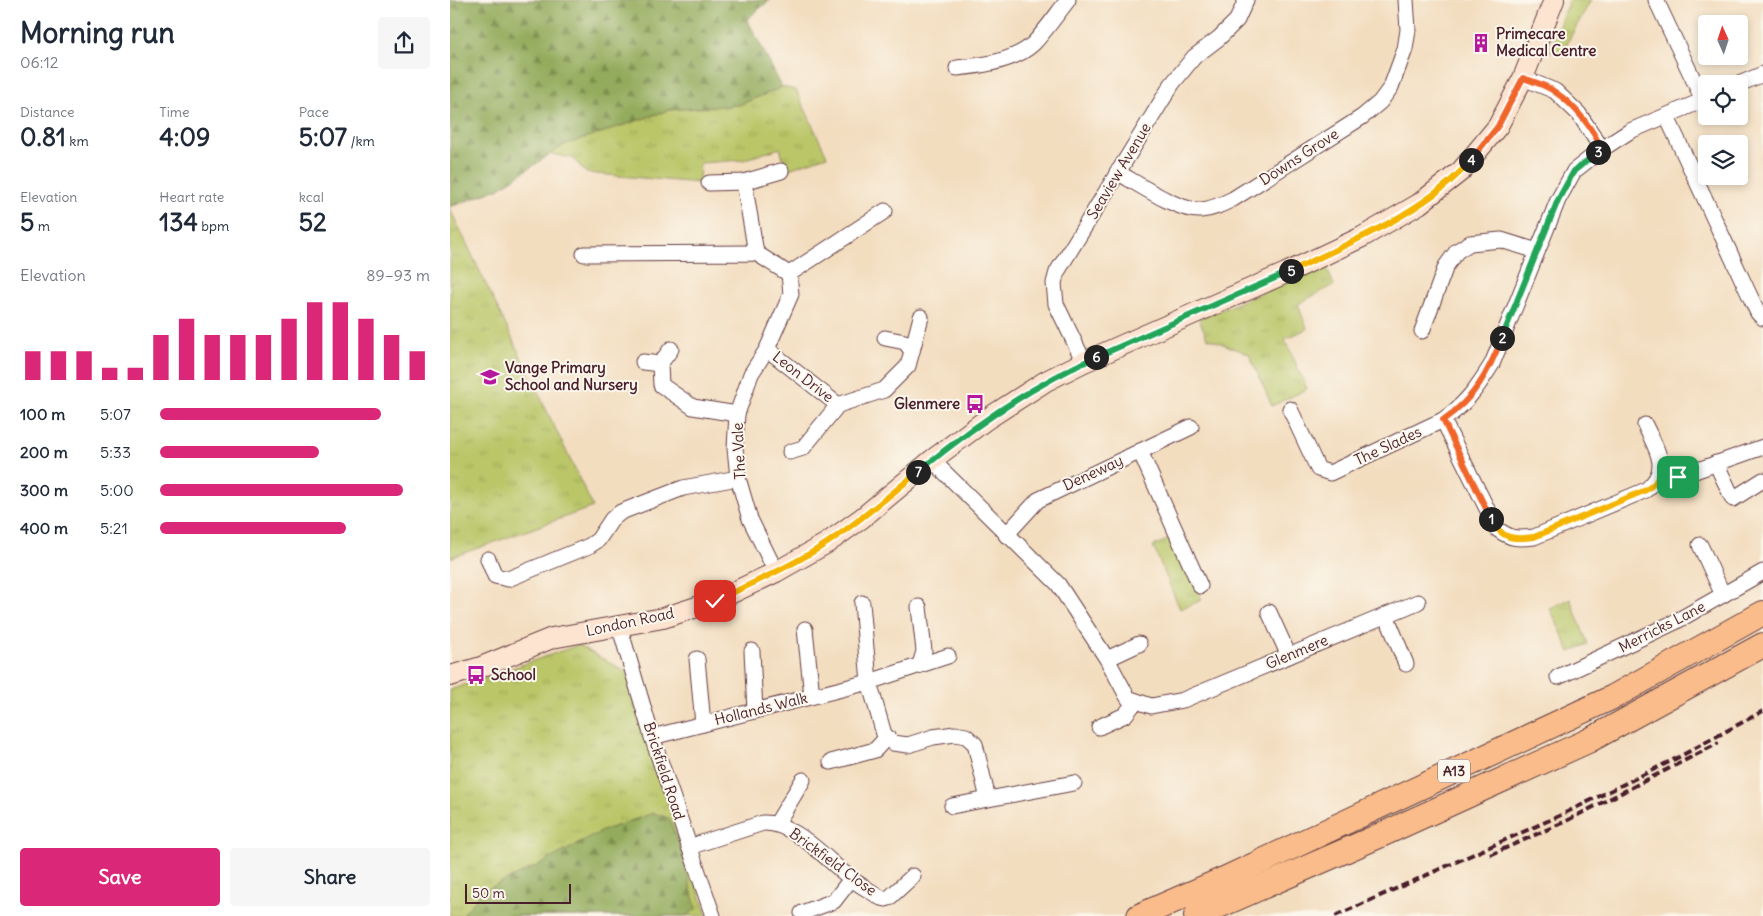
<!DOCTYPE html>
<html lang="en">
<head>
<meta charset="utf-8">
<style>
  body { margin:0; font-family:Delius,sans-serif; background:#f6f6f7; color:#1f2937; height:100vh; display:flex; flex-direction:column; font-size:19px; white-space:nowrap }
  * { box-sizing:border-box; margin:0 }
  p { font-size:16px; color:#747a83 }
  .icon { flex:none; width:28px; height:28px; fill:none; stroke:currentColor; stroke-width:2; stroke-linecap:round; stroke-linejoin:round }
  .map { position:relative; flex:1; overflow:hidden }
  .drawer { display:flex; flex-direction:column; background:#fff; width:450px }
  .drawer>* { flex:none }
  .needle { width:32px; rotate:357deg }
  .buttons { position:absolute; left:1248px; top:15px; display:grid; gap:10px }
  .buttons a { display:grid; place-items:center; width:50px; height:50px; border-radius:5px; background:#fff; box-shadow:0 2px 8px #0003; font-size:25px }
  .scale { position:absolute; left:15px; bottom:12px; width:106px; box-sizing:border-box; padding-left:5px; border:2px solid #4a1f2b; border-top:0; font-size:14px; line-height:18px; white-space:nowrap; color:#4a1f2b; -webkit-text-stroke:4px #fbf7ec; paint-order:stroke }
  .pin { position:absolute; display:grid; place-items:center; width:42px; height:42px; color:#fff; margin:-21px; border-radius:10px; box-shadow:0 2px 8px #0006 }
  .km { position:absolute; width:25px; height:25px; margin:-12px; border-radius:50%; background:#222; color:#fff; font-size:14px; line-height:25px; text-align:center }
  .round { display:grid; place-items:center; flex:none; width:52px; height:52px; border-radius:5px; background:#f6f6f7 }
  .head { display:flex; align-items:center; justify-content:space-between; height:85px; padding:0 20px }
  h1 { font-size:28px; font-weight:700; line-height:38px }
  .stats { display:grid; grid-template-columns:repeat(3,1fr); gap:8px; height:85px; padding:5px 20px }
  .stats div { display:grid; align-content:center }
  .stats b { font-size:25px; font-weight:700 }
  .stats small { font-size:14px; font-weight:400 }
  .stats p { font-size:14px }
  .chart { height:140px; padding:10px 20px }
  .chart p { display:flex; justify-content:space-between }
  .chart svg { width:100%; height:90px; margin-top:5px; stroke:#db2777; stroke-width:6 }
  .action { display:flex; gap:10px; margin-top:auto; padding:10px 20px }
  .action a { flex:1; height:58px; border-radius:5px; background:#db2777; color:#fff; font-size:20px; font-weight:700; line-height:58px; text-align:center }
  .action a+a { background:#f6f6f7; color:#1f2937 }
  ul { padding:0 20px; list-style:none; font-size:16px }
  li { display:grid; grid-template-columns:80px 60px 1fr; align-items:center; height:38px }
  li i { height:12px; border-radius:6px; background:#db2777 }
  main { display:flex; flex:1; min-height:0 }
  .map>svg:first-child { display:block }
  .grass { fill:url(#grass-tufts); stroke:#82724a }
  .forest { fill:url(#forest-firs); stroke:#6e6544 }
  .lines { fill:none; stroke-linecap:round; stroke-linejoin:round }
  .minor-casing { stroke:#633c41; stroke-width:17 }
  .secondary-casing { stroke:#633c41; stroke-width:22 }
  .trunk-casing { stroke:#633c41; stroke-width:26 }
  .minor { stroke:#fff; stroke-width:15 }
  .secondary { stroke:#fde4d0; stroke-width:20 }
  .trunk { stroke:#f9bc8a; stroke-width:24 }
  .rail { stroke:#4a1f2b; stroke-width:4; stroke-dasharray:8 4; stroke-linecap:butt }
  .split-1-casing { stroke:#fff; stroke-width:10 }
  .split-2-casing { stroke:#fff; stroke-width:10 }
  .split-3-casing { stroke:#fff; stroke-width:10 }
  .split-4-casing { stroke:#fff; stroke-width:10 }
  .split-5-casing { stroke:#fff; stroke-width:10 }
  .split-6-casing { stroke:#fff; stroke-width:10 }
  .split-7-casing { stroke:#fff; stroke-width:10 }
  .split-8-casing { stroke:#fff; stroke-width:10 }
  .split-1 { stroke:#f5b400; stroke-width:6 }
  .split-2 { stroke:#f0652b; stroke-width:6 }
  .split-3 { stroke:#22a559; stroke-width:6 }
  .split-4 { stroke:#f0652b; stroke-width:6 }
  .split-5 { stroke:#f5b400; stroke-width:6 }
  .split-6 { stroke:#22a559; stroke-width:6 }
  .split-7 { stroke:#22a559; stroke-width:6 }
  .split-8 { stroke:#f5b400; stroke-width:6 }
  .labels { text-anchor:middle; stroke-width:4; stroke-linejoin:round; paint-order:stroke }
  .shield { fill:#fbf7ec; stroke:#7f6065; stroke-width:1 }
  .shield-label { font-size:14px; font-weight:bold; fill:#4a1f2b }
  .poi-label { font-size:15px; font-weight:bold; fill:#4a1f2b; stroke:#fbf7ec; text-anchor:start }
  .street-label { font-size:15px; fill:#4a1f2b; stroke:#fbf7ec }
</style>
</head>
<body>
<main>
<section class="drawer">
<div class="head"><div><h1>Morning run</h1><p>06:12</p></div><a class="round"><svg class="icon" aria-label="share" viewBox="0 0 24 24"><path d="M12 15V3M7 8l5-5 5 5M5 13v7h14v-7"/></svg></a></div>
<div class="stats">
<div><p>Distance</p><b>0.81<small> km</small></b></div>
<div><p>Time</p><b>4:09</b></div>
<div><p>Pace</p><b>5:07<small> /km</small></b></div>
</div>
<div class="stats">
<div><p>Elevation</p><b>5<small> m</small></b></div>
<div><p>Heart rate</p><b>134<small> bpm</small></b></div>
<div><p>kcal</p><b>52</b></div>
</div>
<div class="chart"><p><span>Elevation</span>89–93 m</p>
<svg viewBox="0 0 160 44" preserveAspectRatio="none"><path d="M5 44V30M15 44V30M25 44V30M35 44V38M45 44V38M55 44V22M65 44V14M75 44V22M85 44V22M95 44V22M105 44V14M115 44V6M125 44V6M135 44V14M145 44V22M155 44V30"/></svg>
</div>
<ul>
<li><b>100 m</b>5:07<i style="width:82%"></i></li>
<li><b>200 m</b>5:33<i style="width:59%"></i></li>
<li><b>300 m</b>5:00<i style="width:90%"></i></li>
<li><b>400 m</b>5:21<i style="width:69%"></i></li>
</ul>
<div class="action"><a>Save</a><a>Share</a></div>
</section>
<div class="map">
<svg width="1313" height="916" viewBox="0 0 1313 916">
  <defs>
    <pattern id="grass-tufts" width="24" height="20" patternUnits="userSpaceOnUse" patternTransform="scale(1.25)"><rect width="24" height="20" fill="#bac668"/><path d="M3 7l-1-3M5 7V3M7 7l1-3M15 17l-1-3M17 17v-4M19 17l1-3" fill="none" stroke="#a1aa5a"/></pattern>
    <pattern id="forest-firs" width="22" height="20" patternUnits="userSpaceOnUse" patternTransform="scale(1.25)"><rect width="22" height="20" fill="#93ab5c"/><path d="M5 1l3.5 6h-7zM16 11l3.5 6h-7z" fill="#7a8b4c"/></pattern>
  </defs>
  <rect width="100%" height="100%" fill="#fbf7ec"/>
  <filter id="ink" filterUnits="userSpaceOnUse"><feTurbulence type="fractalNoise" baseFrequency=".02" numOctaves="2"/><feDisplacementMap in="SourceGraphic" scale="10" xChannelSelector="R" yChannelSelector="G"/><feConvolveMatrix kernelMatrix="1 2 1 2 8 2 1 2 1" color-interpolation-filters="sRGB"/></filter>
  <filter id="wash" filterUnits="userSpaceOnUse"><feTurbulence type="fractalNoise" baseFrequency=".0096" numOctaves="4" result="noise"/><feDisplacementMap in="SourceGraphic" scale="20" xChannelSelector="R" yChannelSelector="G"/><feGaussianBlur stdDeviation="1.12" result="paint"/><feColorMatrix in="noise" values="0 0 0 0 0 0 0 0 0 0 0 0 0 0 0 0 0 1.4 0 .05"/><feComposite in="paint" operator="in"/></filter>
  <g filter="url(#wash)">
    <rect width="100%" height="100%" fill="#f3ddbf"/>
    <!-- grass -->
    <g class="grass">
      <path d="M 1119,0 L 1141,0 L 1111,54 L 1099,51 Z"/>
      <path d="M 332,87 L 346,90 L 377,156 L 336,170 L 330,148 L 293,160 L 250,163 L 249,183 L 136,173 L 123,158 L 100,154 L 114,145 L 219,110 L 289,105 Z"/>
      <path d="M 0,209 L 143,507 L 0,558 Z"/>
      <path d="M 876,266 L 884,285 L 848,304 L 857,329 L 835,339 L 857,389 L 822,406 L 799,354 L 757,338 L 749,319 Z"/>
      <path d="M 724,537 L 752,600 L 730,609 L 703,546 Z"/>
      <path d="M 1120,599 L 1138,644 L 1120,652 L 1100,608 Z"/>
      <path d="M 128,645 L 176,672 L 257,916 L 0,916 L 0,690 Z"/>
    </g>
    <!-- forest -->
    <g class="forest">
      <path d="M 0,0 L 320,0 L 297,19 L 332,87 L 289,105 L 219,110 L 114,145 L 48,189 L 0,207 Z"/>
      <path d="M 203,813 L 219,818 L 232,852 L 246,909 L 236,916 L 12,916 L 31,892 L 87,866 L 152,831 Z"/>
    </g>
  </g>
  <g filter="url(#ink)">
    <g class="lines">
      <!-- minor casing -->
      <g class="minor-casing">
        <g id="minor">
          <path d="M 1206,0 L 1253,100"/>
          <path d="M 507,68 C 531,66 566,61 584,43 C 596,30 607,14 618,0"/>
          <path d="M 1073,78 L 1105,91 L 1129,114 L 1152,149 L 1180,131 L 1256,99"/>
          <path d="M 1289,84 L 1313,74"/>
          <path d="M 1217,117 L 1298,292 L 1308,313 L 1313,318"/>
          <path d="M 667,172 C 687,183 729,212 751,210 C 763,209 773,204 783,199 L 912,117 L 930,102 L 941,87 L 955,49 L 958,30 L 956,0"/>
          <path d="M 294,182 L 306,253"/>
          <path d="M 259,183 L 294,182 L 331,171"/>
          <path d="M 134,254 L 306,253 L 339,274"/>
          <path d="M 972,331 L 996,266 L 1007,251 L 1020,243 L 1051,240 L 1087,251"/>
          <path d="M 435,338 L 455,342 L 462,351"/>
          <path d="M 221,349 L 210,364 L 211,385 L 243,407 L 287,414"/>
          <path d="M 317,349 L 388,405 L 434,390 L 458,366 L 471,317"/>
          <path d="M 193,362 L 210,364"/>
          <path d="M 634,362 L 606,304 L 604,283 L 607,272 L 722,84 L 744,57 L 769,38 L 787,20 L 796,0"/>
          <path d="M 840,409 L 868,469 L 880,473 L 993,420 C 1016,404 1027,388 1042,364 L 1108,200 L 1124,171 L 1152,149"/>
          <path d="M 993,420 L 1047,529 C 1061,539 1067,539 1084,537 L 1196,490 C 1222,469 1206,449 1195,425"/>
          <path d="M 690,451 L 750,586"/>
          <path d="M 340,452 L 353,448 L 388,405"/>
          <path d="M 482,460 L 608,584 L 657,659 L 678,698 L 701,706 L 733,700 L 968,602"/>
          <path d="M 1266,463 L 1283,499 L 1313,480"/>
          <path d="M 1209,475 L 1221,478 L 1228,477 L 1313,447"/>
          <path d="M 556,535 L 588,500 L 741,427"/>
          <path d="M 1250,545 L 1273,595"/>
          <path d="M 38,559 L 45,576 L 58,579 L 139,546 L 148,540 L 162,519 L 171,512 L 233,488 L 288,478"/>
          <path d="M 326,572 L 300,519 L 288,478 L 285,448 L 287,414 L 301,374 L 317,349 L 341,294 L 339,274 L 435,211"/>
          <path d="M 412,603 L 419,682 L 434,734 L 443,743 L 458,745 L 483,737 L 505,734 L 516,736 L 525,744 L 538,799 L 502,806"/>
          <path d="M 469,607 L 474,651 L 470,665"/>
          <path d="M 819,612 L 839,656"/>
          <path d="M 936,615 L 956,664"/>
          <path d="M 169,625 L 202,737 L 263,916"/>
          <path d="M 355,629 L 362,696"/>
          <path d="M 302,651 L 305,711"/>
          <path d="M 247,659 L 253,724"/>
          <path d="M 657,659 L 689,644"/>
          <path d="M 1108,677 L 1225,622 L 1313,572"/>
          <path d="M 649,727 L 675,715 L 686,701"/>
          <path d="M 202,737 L 419,682 L 498,656"/>
          <path d="M 381,762 L 425,750 L 437,737"/>
          <path d="M 538,799 L 624,783"/>
          <path d="M 327,823 L 353,780"/>
          <path d="M 239,847 L 313,823 C 343,821 376,859 399,877 C 409,885 421,891 431,898 L 436,899 L 439,898 L 463,876"/>
          <path d="M 352,913 L 384,901 L 401,879"/>
        </g>
      </g>
      <!-- secondary casing -->
      <g class="secondary-casing">
        <path id="secondary" d="M 0,676 L 31,667 L 102,638 L 213,618 L 265,601 L 326,572 L 377,543 L 412,518 L 482,460 L 537,419 L 596,381 L 634,362 L 836,273 L 912,237 L 969,204 L 1011,171 L 1048,126 L 1073,78 L 1104,0"/>
      </g>
      <!-- trunk casing -->
      <g class="trunk-casing">
        <g id="trunk">
          <path d="M 689,916 L 774,879 L 1163,697 L 1313,613"/>
          <path d="M 746,916 L 931,835 L 1138,741 L 1313,645"/>
        </g>
      </g>
      <!-- minor -->
      <use href="#minor" class="minor"/>
      <!-- secondary -->
      <use href="#secondary" class="secondary"/>
      <!-- trunk -->
      <use href="#trunk" class="trunk"/>
      <!-- rail -->
      <g class="rail">
        <path d="M 1040,855 L 1114,822 L 1269,743"/>
        <path d="M 885,916 L 1111,815 L 1229,757 L 1313,711"/>
      </g>
    </g>
  </g>
  <g class="lines" filter="url(#ink)">
    <!-- split-1 casing -->
    <g class="split-1-casing">
      <path id="split-1" d="M 1041,519 C 1052,539 1062,540 1084,537 L 1196,490 L 1205,483 L 1209,475 L 1221,478 L 1228,477"/>
    </g>
    <!-- split-2 casing -->
    <g class="split-2-casing">
      <path id="split-2" d="M 1041,519 L 993,420 C 1025,398 1038,373 1052,338"/>
    </g>
    <!-- split-3 casing -->
    <g class="split-3-casing">
      <path id="split-3" d="M 1052,338 L 1108,200 L 1124,171 L 1148,152"/>
    </g>
    <!-- split-4 casing -->
    <g class="split-4-casing">
      <path id="split-4" d="M 1021,160 L 1048,126 L 1073,78 C 1084,82 1096,85 1105,92 C 1125,105 1142,128 1152,149 L 1148,152"/>
    </g>
    <!-- split-5 casing -->
    <g class="split-5-casing">
      <path id="split-5" d="M 841,271 C 899,243 980,210 1021,160"/>
    </g>
    <!-- split-6 casing -->
    <g class="split-6-casing">
      <path id="split-6" d="M 646,357 L 841,271"/>
    </g>
    <!-- split-7 casing -->
    <g class="split-7-casing">
      <path id="split-7" d="M 468,472 C 523,426 581,386 646,357"/>
    </g>
    <!-- split-8 casing -->
    <g class="split-8-casing">
      <path id="split-8" d="M 265,601 C 303,583 342,566 377,543 C 410,521 439,496 468,472"/>
    </g>
    <!-- split-1 -->
    <use href="#split-1" class="split-1"/>
    <!-- split-2 -->
    <use href="#split-2" class="split-2"/>
    <!-- split-3 -->
    <use href="#split-3" class="split-3"/>
    <!-- split-4 -->
    <use href="#split-4" class="split-4"/>
    <!-- split-5 -->
    <use href="#split-5" class="split-5"/>
    <!-- split-6 -->
    <use href="#split-6" class="split-6"/>
    <!-- split-7 -->
    <use href="#split-7" class="split-7"/>
    <!-- split-8 -->
    <use href="#split-8" class="split-8"/>
  </g>
  <!-- icons -->
  <defs>
    <g id="building-bare" transform="scale(1.5)"><path d="M-4-6H4V6H1V3H-1V6H-4ZM-2.5-4.3h1.7v1.8h-1.7ZM.8-4.3h1.7v1.8H.8ZM-2.5-1h1.7V.8h-1.7ZM.8-1h1.7V.8H.8Z" fill="#b5179e" stroke="#fbf7ec" stroke-width="2.5" paint-order="stroke"/></g>
    <g id="school-bare" transform="scale(1.5)"><path d="M0-5L7-2L0 1L-7-2ZM-4 1L0 2.5L4 1V4Q0 6-4 4Z" fill="#b5179e" stroke="#fbf7ec" stroke-width="2.5" paint-order="stroke"/></g>
    <g id="bus-bare" transform="scale(1.5)"><path d="M-5-6H5V4H4V6H2V4H-2V6H-4V4H-5ZM-3.5-4V0h7V-4ZM-3.5 1.2v1.5H-2V1.2ZM2 1.2v1.5H3.5V1.2Z" fill="#b5179e" stroke="#fbf7ec" stroke-width="2.5" paint-order="stroke"/></g>
  </defs>
  <g fill-rule="evenodd">
    <use href="#building-bare" x="1031" y="43"/>
    <use href="#school-bare" x="40" y="377"/>
    <use href="#bus-bare" x="525" y="404"/>
    <use href="#bus-bare" x="26" y="675"/>
  </g>
  <g class="labels">
    <!-- shield labels -->
    <rect class="shield" x="988" y="759.5" width="32" height="23" rx="4"/>
    <g class="shield-label">
      <text x="1004" y="776">A13</text>
    </g>
    <!-- poi labels -->
    <g class="poi-label">
      <text x="1046" y="39">Primecare<tspan x="1046" dy="17">Medical Centre</tspan></text>
      <text x="55" y="373">Vange Primary<tspan x="55" dy="17">School and Nursery</tspan></text>
      <text x="510" y="409" text-anchor="end">Glenmere</text>
      <text x="41" y="680">School</text>
    </g>
    <!-- street labels -->
    <g class="street-label">
      <text transform="translate(849 157) rotate(-33)" y="5">Downs Grove</text>
      <text transform="translate(669 171) rotate(-59)" y="5">Seaview Avenue</text>
      <text transform="translate(353 377) rotate(38)" y="5">Leon Drive</text>
      <text transform="translate(938 446) rotate(-25)" y="5">The Slades</text>
      <text transform="translate(289 451) rotate(-93)" y="5">The Vale</text>
      <text transform="translate(643 473) rotate(-25)" y="5">Deneway</text>
      <text transform="translate(180 622) rotate(-12)" y="5">London Road</text>
      <text transform="translate(1212 627) rotate(-27)" y="5">Merricks Lane</text>
      <text transform="translate(847 652) rotate(-23)" y="5">Glenmere</text>
      <text transform="translate(311 709) rotate(-14)" y="5">Hollands Walk</text>
      <text transform="translate(214 771) rotate(72)" y="5">Brickfield Road</text>
      <text transform="translate(383 862) rotate(36)" y="5">Brickfield Close</text>
    </g>
  </g>
</svg>
<div class="buttons">
<a><svg class="needle" viewBox="-14 -14 28 28"><path d="M0-13l5 13h-10z" fill="#e53935"/><path d="M0 13l5-13h-10z" fill="#747a83"/></svg></a>
<a><svg class="icon" aria-label="locate" viewBox="0 0 24 24"><circle cx="12" cy="12" r="6"/><path d="M12 2v4M12 18v4M2 12h4M18 12h4"/></svg></a>
<a><svg class="icon" aria-label="layers" viewBox="0 0 24 24"><path d="M12 4l9 5-9 5-9-5zM3 14l9 5 9-5"/></svg></a>
</div>
<div class="scale">50 m</div>
<div class="pin" style="left:1228px;top:477px;background:#1e9e55"><svg class="icon" aria-label="arrive" viewBox="0 0 24 24"><path d="M6 21V4h12l-3 4 3 4H6"/></svg></div>
<div class="pin" style="left:265px;top:601px;background:#d93025"><svg class="icon" aria-label="check" viewBox="0 0 24 24"><path d="M5 12l5 5 9-10"/></svg></div>
<b class="km" style="left:1041px;top:519px">1</b>
<b class="km" style="left:1052px;top:338px">2</b>
<b class="km" style="left:1148px;top:152px">3</b>
<b class="km" style="left:1021px;top:160px">4</b>
<b class="km" style="left:841px;top:271px">5</b>
<b class="km" style="left:646px;top:357px">6</b>
<b class="km" style="left:468px;top:472px">7</b>
</div>
</main>
</body>
</html>
